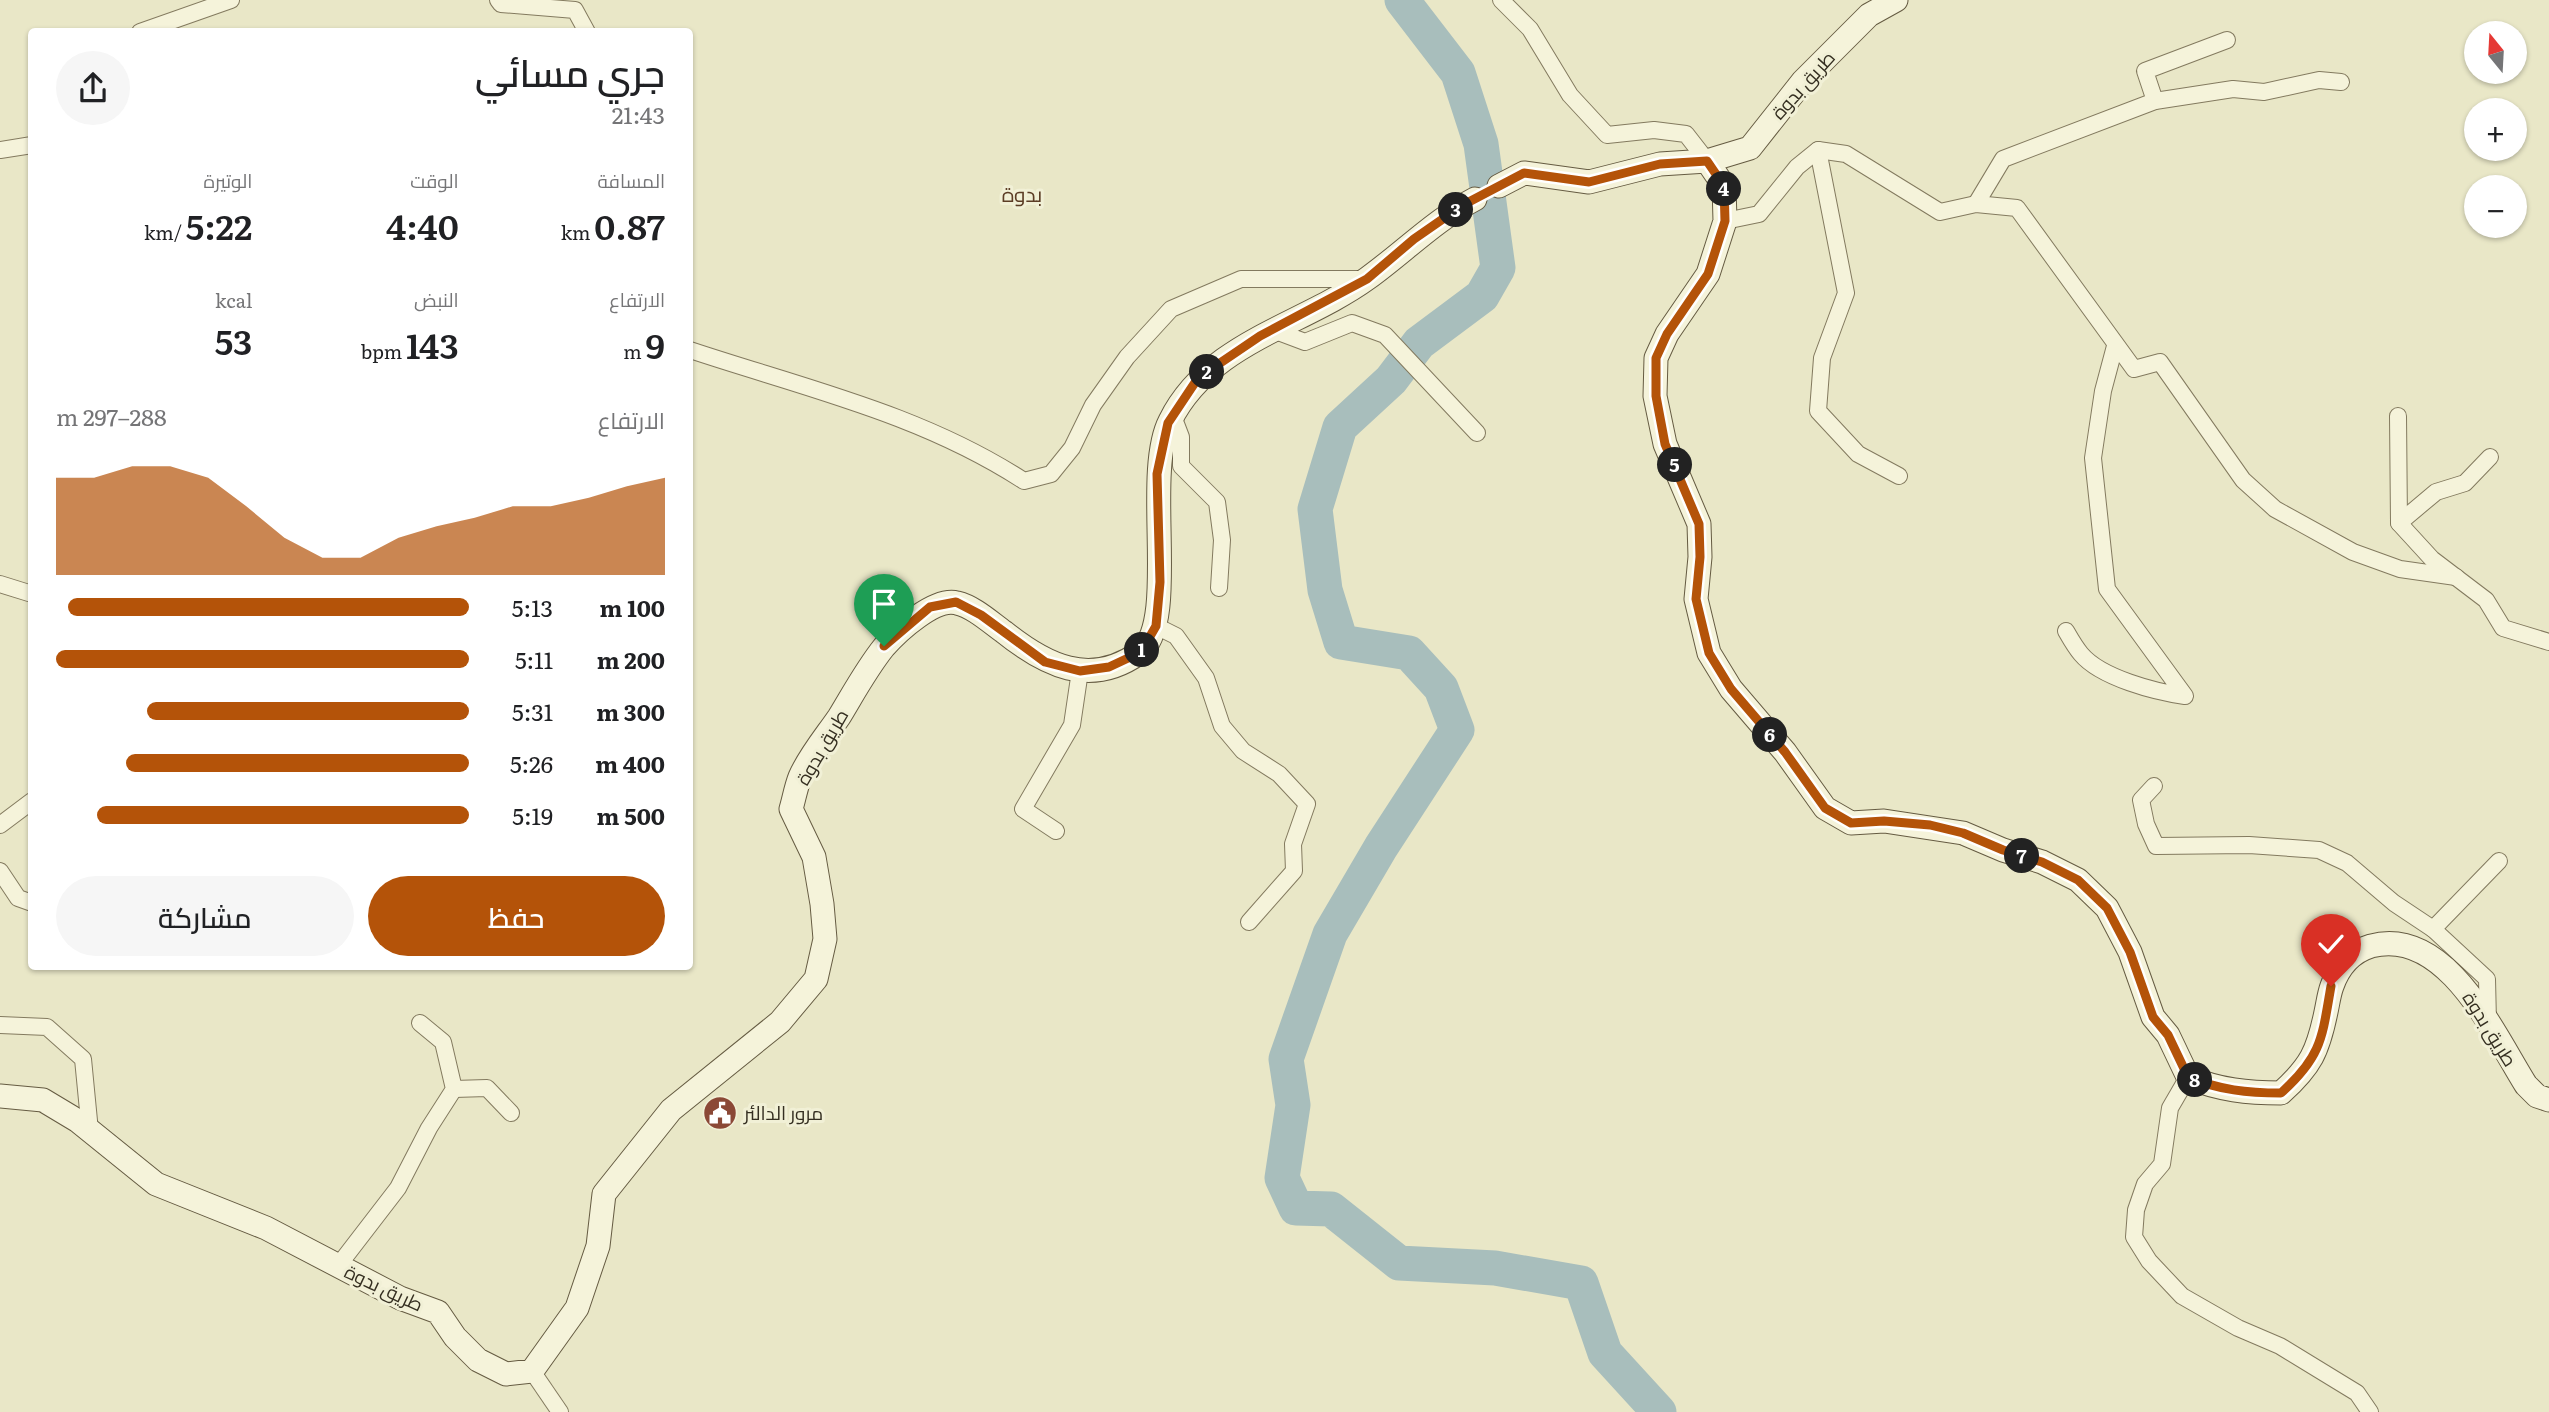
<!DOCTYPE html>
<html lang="ar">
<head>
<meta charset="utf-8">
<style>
  body { margin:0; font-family:Literata,Cairo,serif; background:#f6f6f6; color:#202124; direction:rtl; height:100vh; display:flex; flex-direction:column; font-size:26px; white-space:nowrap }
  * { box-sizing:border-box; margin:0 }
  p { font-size:23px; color:#757577 }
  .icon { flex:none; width:38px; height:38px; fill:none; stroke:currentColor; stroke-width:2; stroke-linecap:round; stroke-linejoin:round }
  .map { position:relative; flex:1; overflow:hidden; direction:ltr }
  .details { position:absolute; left:28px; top:28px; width:665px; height:942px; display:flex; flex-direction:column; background:#fff; border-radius:7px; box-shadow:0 2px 5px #0004; direction:rtl }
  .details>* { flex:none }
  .needle { width:46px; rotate:342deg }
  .controls { position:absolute; left:2464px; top:21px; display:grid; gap:14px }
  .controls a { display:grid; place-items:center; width:63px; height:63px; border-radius:50%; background:#fff; box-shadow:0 2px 5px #0004; font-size:35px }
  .pin { position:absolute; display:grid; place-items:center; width:60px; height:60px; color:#fff; margin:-72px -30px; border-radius:50% 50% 50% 0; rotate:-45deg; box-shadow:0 0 7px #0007 }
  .pin .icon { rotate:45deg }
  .km { position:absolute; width:35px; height:35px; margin:-18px; border-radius:50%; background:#222; color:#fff; font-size:19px; line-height:35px; text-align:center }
  .round { display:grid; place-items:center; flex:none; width:74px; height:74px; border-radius:37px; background:#f6f6f6 }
  .headline { display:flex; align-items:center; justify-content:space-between; height:119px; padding:0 28px }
  h1 { font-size:38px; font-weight:600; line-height:52px }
  .stats { display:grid; grid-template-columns:repeat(3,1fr); gap:10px; height:119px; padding:7px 28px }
  .stats div { display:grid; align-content:center }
  .stats b { font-size:35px; font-weight:600 }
  .stats small { font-size:19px; font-weight:400 }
  .stats p { font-size:19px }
  .chart { height:196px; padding:14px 28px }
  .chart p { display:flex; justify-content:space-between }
  .chart svg { width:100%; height:126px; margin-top:7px; fill:#b45309; opacity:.7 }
  .button { display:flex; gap:14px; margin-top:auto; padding:14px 28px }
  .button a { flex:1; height:80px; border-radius:42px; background:#b45309; color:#fff; font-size:28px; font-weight:600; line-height:80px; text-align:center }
  .button a+a { background:#f6f6f6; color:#202124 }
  ul { padding:0 28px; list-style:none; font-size:23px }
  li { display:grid; grid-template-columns:112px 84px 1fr; align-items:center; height:52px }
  li i { height:18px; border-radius:9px; background:#b45309 }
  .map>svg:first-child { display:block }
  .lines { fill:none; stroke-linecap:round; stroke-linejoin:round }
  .river { stroke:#a8bebc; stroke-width:35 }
  .street-casing { stroke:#837a5f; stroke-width:18 }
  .secondary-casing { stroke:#655b42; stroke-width:25 }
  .street { stroke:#f5f3da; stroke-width:16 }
  .secondary { stroke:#f5f3da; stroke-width:23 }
  .route-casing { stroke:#fff; stroke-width:14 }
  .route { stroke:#b45309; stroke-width:9 }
  .labels { text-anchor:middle; stroke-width:6; stroke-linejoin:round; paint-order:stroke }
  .street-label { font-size:19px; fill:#352f21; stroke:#f1f0d6 }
  .poi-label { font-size:19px; fill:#352f21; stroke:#f1f0d6; text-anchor:start }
  .neighbourhood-label { font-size:21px; fill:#5c3d25; stroke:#f1f0d6 }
</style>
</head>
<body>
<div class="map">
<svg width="2549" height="1412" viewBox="0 0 2549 1412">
  <rect width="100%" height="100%" fill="#e9e7c7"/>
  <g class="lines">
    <!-- river -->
    <path class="river" d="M 1402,0 L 1458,73 L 1481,144 L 1498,268 L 1482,296 L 1419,343 L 1391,380 L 1340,427 L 1315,509 L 1325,590 L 1341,642 L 1409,653 L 1441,688 L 1457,730 L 1381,847 L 1330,934 L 1286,1059 L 1293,1105 L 1282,1178 L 1296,1208 L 1331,1209 L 1399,1263 L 1495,1268 L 1581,1283 L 1605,1353 L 1659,1412"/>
    <!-- street casing -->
    <g class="street-casing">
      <g id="street">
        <path d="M 498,0 L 501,4 L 575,10 L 587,32"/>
        <path d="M 1501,0 L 1530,29 L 1570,95 L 1607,135 L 1654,130 L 1686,134 L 1707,161"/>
        <path d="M 140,32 L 231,0"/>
        <path d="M 2155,101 L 2145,71 L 2227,40"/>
        <path d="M 0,150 L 32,145"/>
        <path d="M 1818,150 L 1846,293 L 1822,358 L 1818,411 L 1858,454 L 1899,476"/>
        <path d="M 1976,204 L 2003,159 L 2155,101 L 2233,89 L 2264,92 L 2319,80 L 2341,82"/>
        <path d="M 1725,221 L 1759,214 L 1797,167 L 1818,150 L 1846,154 L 1940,212 L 1976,204 L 2017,208 L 2134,369 L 2160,362 L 2243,480 L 2275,509 L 2353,552 L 2400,569 L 2456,577"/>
        <path d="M 1273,330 L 1305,342 L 1352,323 L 1385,335 L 1477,433"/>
        <path d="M 690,350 C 804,388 921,414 1024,481 L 1051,474 L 1072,448 L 1093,405 L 1127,357 L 1171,309 L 1241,279 L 1367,279"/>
        <path d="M 1173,416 L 1181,437 L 1181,466 L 1217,502 L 1222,540 L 1219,588"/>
        <path d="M 2398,416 L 2399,523 L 2432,559 L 2486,600 L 2503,628 L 2549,642"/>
        <path d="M 2399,523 L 2436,492 L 2465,483 L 2490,457"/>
        <path d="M 0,584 L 32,594"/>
        <path d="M 1156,626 L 1176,636 L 1206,678 L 1222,726 L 1243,751 L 1279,774 L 1307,804 L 1293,844 L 1294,871 L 1249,922"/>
        <path d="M 2066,631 C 2070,638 2075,647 2081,654 C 2101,678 2156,692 2185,696 L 2107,589 L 2093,458 L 2103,391 L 2115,346"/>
        <path d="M 2154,786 L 2141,800 L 2146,824 L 2156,846 L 2249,845 L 2319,850 L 2347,863 L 2394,903 L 2433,929"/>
        <path d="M 0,825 L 32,801"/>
        <path d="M 1056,831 L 1023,809 L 1072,725 L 1080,671"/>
        <path d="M 0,871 L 18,898 L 32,903"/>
        <path d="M 2488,1021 L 2487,979 L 2433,929 L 2499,861"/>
        <path d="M 0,1025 L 47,1027 L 83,1059 L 90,1131"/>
        <path d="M 2188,1077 L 2170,1108 L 2162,1164 L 2145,1184 L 2136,1210 L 2134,1237 L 2149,1261 L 2182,1296 L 2238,1328 L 2280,1346 L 2357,1393 L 2370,1412"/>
        <path d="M 454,1089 L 487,1088 L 511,1113"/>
        <path d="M 338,1266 L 398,1188 L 429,1128 L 454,1089 L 443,1042 L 420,1023"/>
        <path d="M 532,1371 L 560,1412"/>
      </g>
    </g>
    <!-- secondary casing -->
    <g class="secondary-casing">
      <g id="secondary">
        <path d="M 1707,161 L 1750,148 L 1803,81 L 1869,15 L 1896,0"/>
        <path d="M 1499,186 L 1524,173 L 1589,182 L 1660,164 L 1707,161 L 1724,186 L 1725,221 L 1708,274 L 1667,334 L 1656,358 L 1655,396 L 1665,444 L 1699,524 L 1700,557 L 1696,599 L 1709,653 L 1731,689 L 1785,752 L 1825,808 L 1851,823 L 1884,821 L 1963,833 L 2003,850 L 2042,862 L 2078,880 L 2107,908 L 2130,952 L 2153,1017 L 2168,1035 L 2188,1077 C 2219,1090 2248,1093 2281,1093 C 2311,1066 2318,1051 2326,1012 C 2328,1003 2329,994 2332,986 C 2339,966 2351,952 2371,946 C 2446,926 2494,1034 2526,1085 L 2537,1096 L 2549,1100"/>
        <path d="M 0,1096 L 43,1100 L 78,1121 L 156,1184 L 266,1228 L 400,1298 L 438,1312 L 455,1337 L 478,1360 L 506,1374 L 532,1371 L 577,1308 L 598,1246 L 604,1194 L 671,1110 L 780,1022 L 816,979 L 825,939 L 822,904 L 814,857 L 791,809 C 794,799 796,787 800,777 C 809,756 826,736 839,717 C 853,694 867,668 884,647 C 898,631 935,597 957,603 C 974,607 990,622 1004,632 C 1045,665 1090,688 1139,653 C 1180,624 1142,475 1170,421 C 1209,342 1302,326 1368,278 C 1404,252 1435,220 1475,199"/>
      </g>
    </g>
    <!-- street -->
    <use href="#street" class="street"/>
    <!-- secondary -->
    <use href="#secondary" class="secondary"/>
  </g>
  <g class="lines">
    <!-- route casing -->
    <g class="route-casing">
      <path id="route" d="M 884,646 L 930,607 L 956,602 L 981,615 L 1045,662 L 1080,671 L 1109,667 L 1141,652 L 1156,626 L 1160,582 L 1157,474 L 1168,423 L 1198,378 L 1260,336 L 1367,279 L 1414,239 L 1463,205 L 1524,173 L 1589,182 L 1660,164 L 1707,161 L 1724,186 L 1725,221 L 1708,274 L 1667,334 L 1656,358 L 1656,396 L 1665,444 L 1699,524 L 1700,557 L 1696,599 L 1709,653 L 1731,689 L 1785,752 L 1825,808 L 1851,823 L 1884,821 L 1930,825 L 1963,833 L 2003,850 L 2042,862 L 2078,880 L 2107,908 L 2130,952 L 2153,1017 L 2168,1035 L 2188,1077 C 2219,1090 2248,1093 2281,1093 C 2322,1056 2322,1038 2331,986"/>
    </g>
    <!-- route -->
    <use href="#route" class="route"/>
  </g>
  <!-- icons -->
  <defs>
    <g id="civic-disc" transform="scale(1.75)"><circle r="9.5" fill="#8b4836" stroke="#f1f0d6"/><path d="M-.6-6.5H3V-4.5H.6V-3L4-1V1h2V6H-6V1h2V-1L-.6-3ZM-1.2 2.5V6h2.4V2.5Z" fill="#fff"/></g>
  </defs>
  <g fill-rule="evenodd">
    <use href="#civic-disc" x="720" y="1113"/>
  </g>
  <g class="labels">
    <!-- street labels -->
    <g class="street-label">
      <text transform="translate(1803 85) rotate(-48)" y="7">طريق بدوة</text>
      <text transform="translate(822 747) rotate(-60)" y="7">طريق بدوة</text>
      <text transform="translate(2490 1029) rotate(58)" y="7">طريق بدوة</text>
      <text transform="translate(384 1288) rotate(25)" y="7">طريق بدوة</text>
    </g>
    <!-- poi labels -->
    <g class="poi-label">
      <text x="744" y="1120">مرور الدالئر</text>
    </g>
    <!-- neighbourhood labels -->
    <g class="neighbourhood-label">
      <text x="1022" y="202">بدوة</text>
    </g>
  </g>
</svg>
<div class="controls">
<a><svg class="needle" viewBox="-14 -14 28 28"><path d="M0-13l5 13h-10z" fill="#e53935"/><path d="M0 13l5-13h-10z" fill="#757577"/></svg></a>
<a>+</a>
<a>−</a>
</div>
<div class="pin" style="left:884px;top:646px;background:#1e9e55"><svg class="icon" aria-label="arrive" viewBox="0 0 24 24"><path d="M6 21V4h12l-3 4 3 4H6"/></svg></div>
<div class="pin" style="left:2331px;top:986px;background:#d93025"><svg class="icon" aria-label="check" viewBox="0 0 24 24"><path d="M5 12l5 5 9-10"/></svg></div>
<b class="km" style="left:1142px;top:650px">1</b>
<b class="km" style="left:1207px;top:372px">2</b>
<b class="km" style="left:1456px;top:210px">3</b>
<b class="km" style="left:1724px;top:189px">4</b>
<b class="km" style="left:1675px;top:465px">5</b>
<b class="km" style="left:1770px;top:735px">6</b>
<b class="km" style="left:2022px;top:856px">7</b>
<b class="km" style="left:2195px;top:1080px">8</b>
<section class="details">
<div class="headline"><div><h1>جري مسائي</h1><p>21:43</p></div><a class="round"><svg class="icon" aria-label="share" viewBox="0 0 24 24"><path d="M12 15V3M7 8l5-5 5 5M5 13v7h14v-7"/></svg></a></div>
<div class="stats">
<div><p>المسافة</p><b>0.87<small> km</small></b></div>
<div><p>الوقت</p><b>4:40</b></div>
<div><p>الوتيرة</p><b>5:22<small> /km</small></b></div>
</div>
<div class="stats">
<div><p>الارتفاع</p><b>9<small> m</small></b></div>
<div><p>النبض</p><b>143<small> bpm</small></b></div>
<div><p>kcal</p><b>53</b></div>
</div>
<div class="chart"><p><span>الارتفاع</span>288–297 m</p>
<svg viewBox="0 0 160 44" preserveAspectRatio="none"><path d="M0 44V10L10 10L20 6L30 6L40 10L50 20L60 31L70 38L80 38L90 31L100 27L110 24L120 20L130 20L140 17L150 13L160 10V44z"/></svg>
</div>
<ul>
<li><b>100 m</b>5:13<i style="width:97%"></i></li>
<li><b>200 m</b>5:11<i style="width:100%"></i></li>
<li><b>300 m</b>5:31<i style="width:78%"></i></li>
<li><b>400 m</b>5:26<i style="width:83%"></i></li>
<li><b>500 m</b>5:19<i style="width:90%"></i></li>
</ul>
<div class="button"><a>حفظ</a><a>مشاركة</a></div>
</section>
</div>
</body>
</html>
